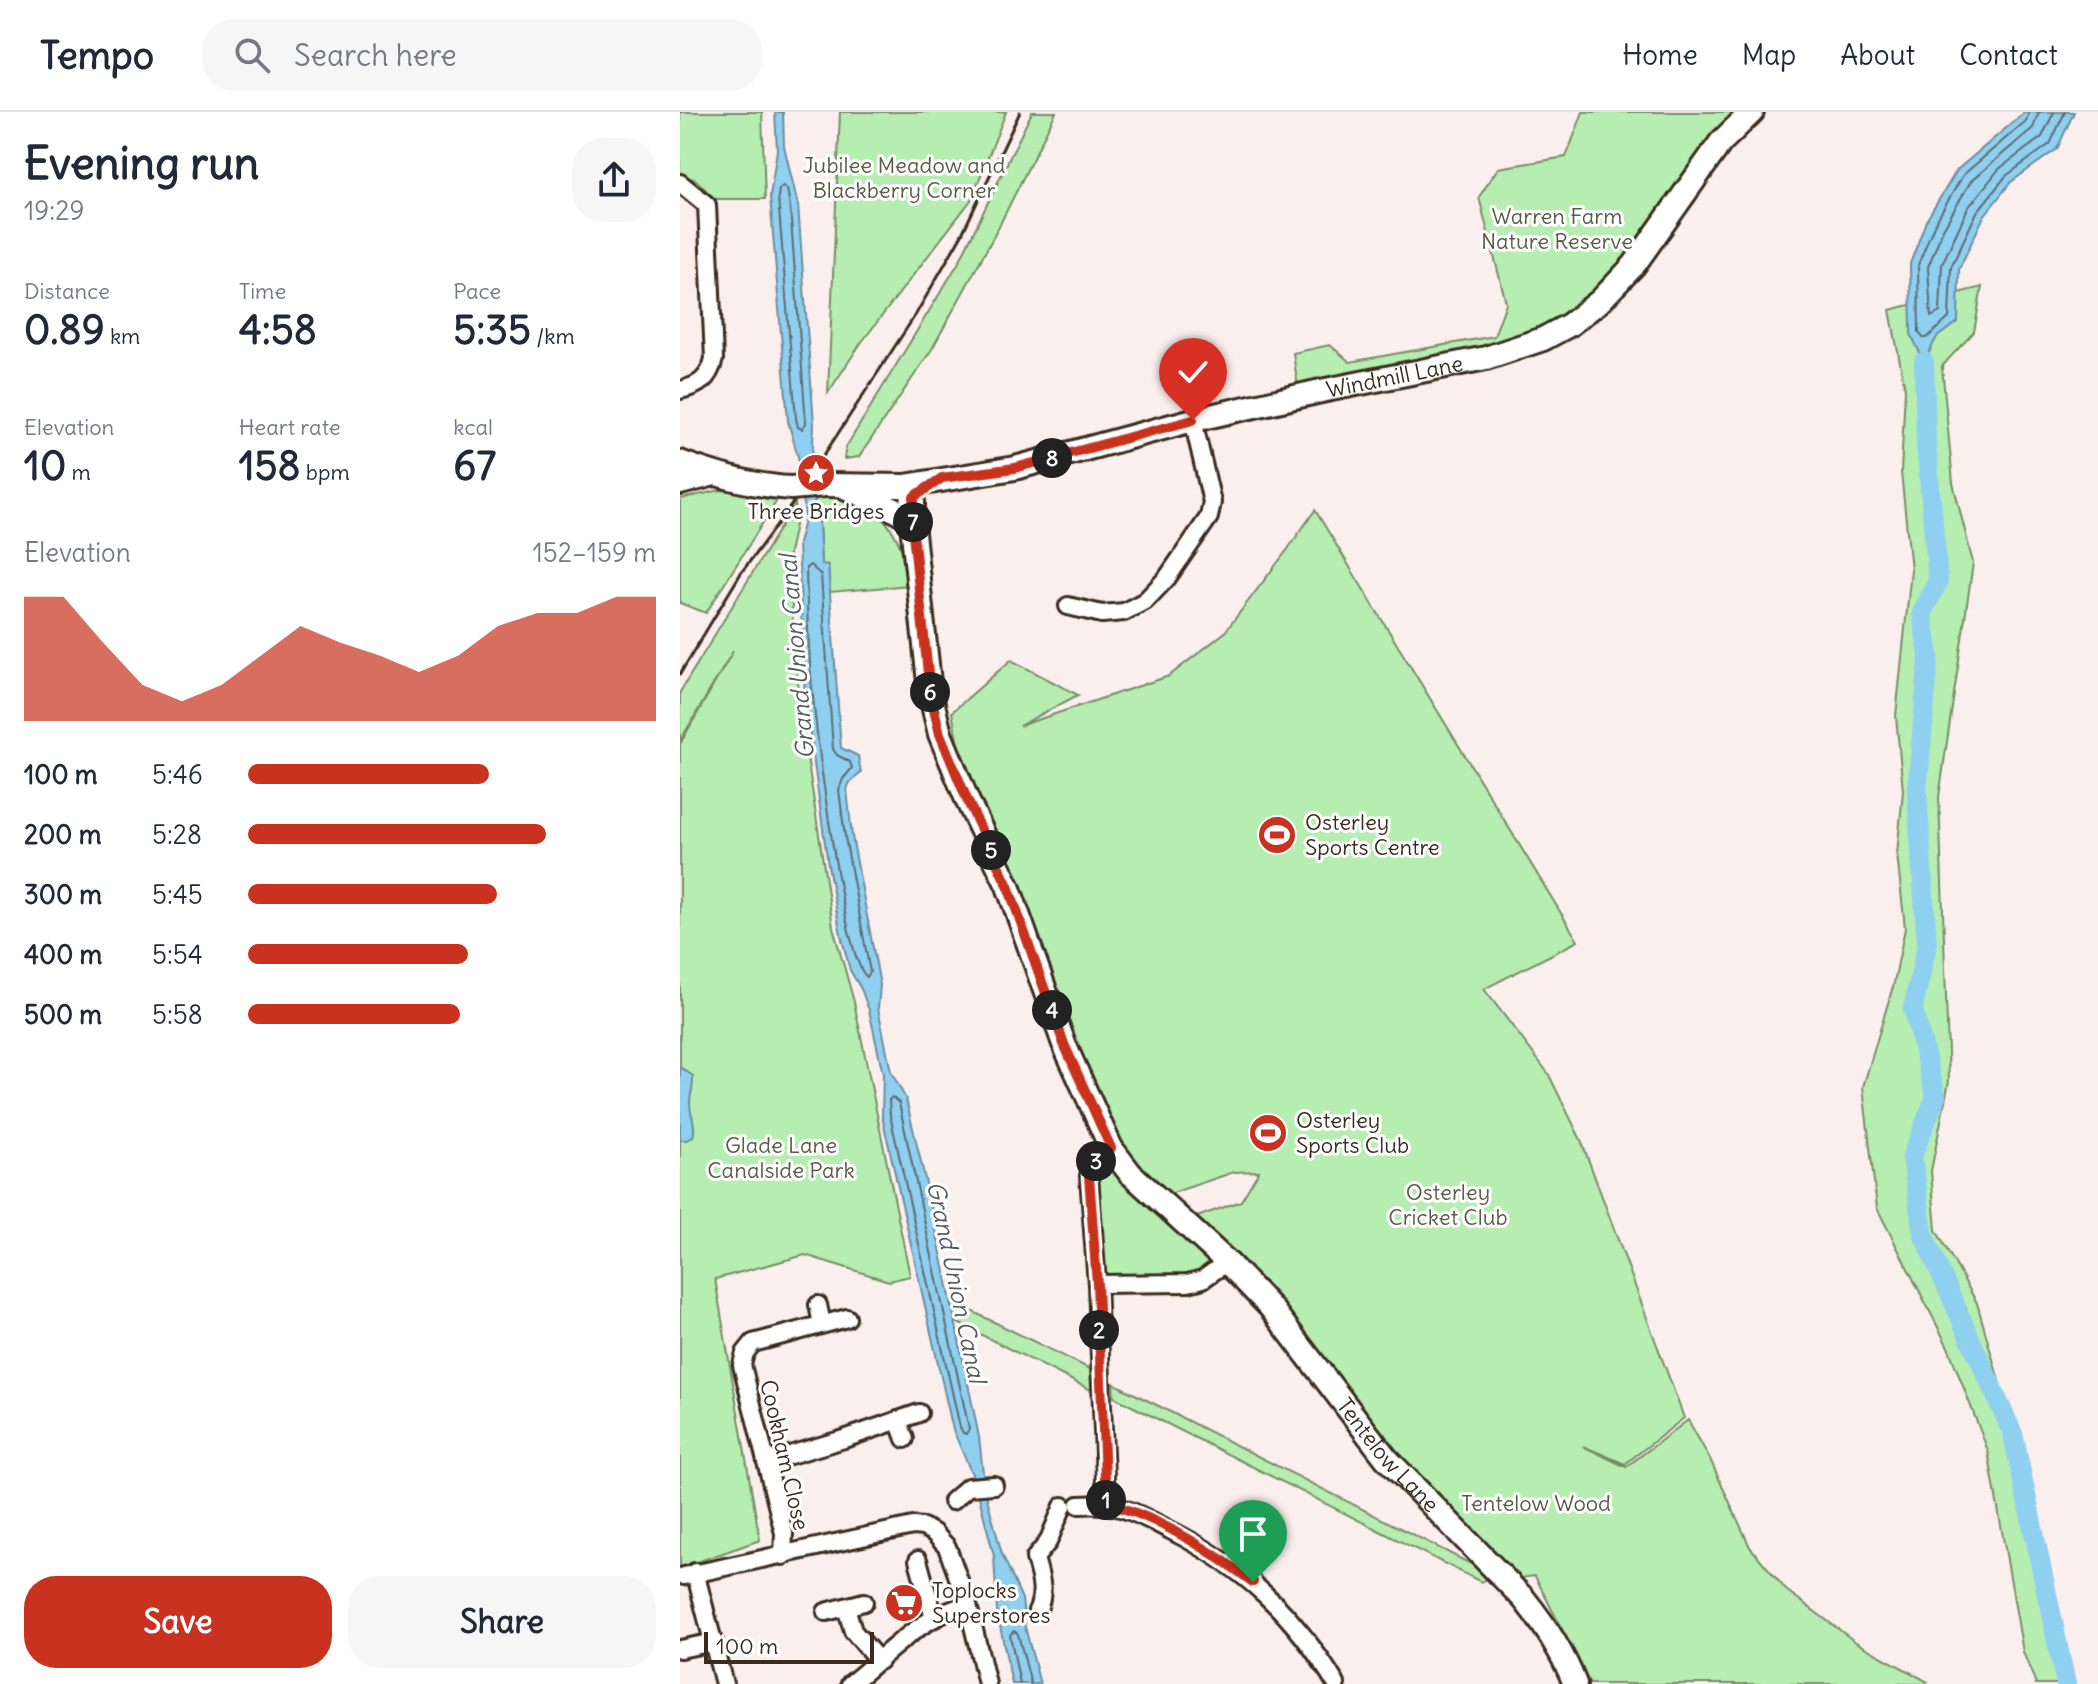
<!DOCTYPE html>
<html lang="en">
<head>
<meta charset="utf-8">
<style>
  body { margin:0; font-family:Delius,sans-serif; background:#f6f6f7; color:#1f2937; height:100vh; display:flex; flex-direction:column; font-size:30px; white-space:nowrap }
  * { box-sizing:border-box; margin:0 }
  p { font-size:26px; color:#747a83 }
  .icon { flex:none; width:44px; height:44px; fill:none; stroke:currentColor; stroke-width:2; stroke-linecap:round; stroke-linejoin:round }
  .map { position:relative; flex:1; overflow:hidden }
  .panel { display:flex; flex-direction:column; background:#fff; width:680px }
  .panel>* { flex:none }
  .scale { position:absolute; left:24px; bottom:20px; width:170px; box-sizing:border-box; padding-left:8px; border:4px solid #3b2a1e; border-top:0; font-size:22px; line-height:28px; white-space:nowrap; color:#3b2a1e; -webkit-text-stroke:6px #fff; paint-order:stroke }
  .pin { position:absolute; display:grid; place-items:center; width:68px; height:68px; color:#fff; margin:-82px -34px; border-radius:50% 50% 50% 0; rotate:-45deg; box-shadow:0 0 8px #0007 }
  .pin .icon { rotate:45deg }
  .km { position:absolute; width:40px; height:40px; margin:-20px; border-radius:50%; background:#222; color:#fff; font-size:22px; line-height:40px; text-align:center }
  .round { display:grid; place-items:center; flex:none; width:84px; height:84px; border-radius:32px; background:#f6f6f7 }
  .headline { display:flex; align-items:center; justify-content:space-between; height:136px; padding:0 24px }
  h1 { font-size:44px; font-weight:700; line-height:60px }
  .stats { display:grid; grid-template-columns:repeat(3,1fr); gap:12px; height:136px; padding:8px 24px }
  .stats div { display:grid; align-content:center }
  .stats b { font-size:40px; font-weight:700 }
  .stats small { font-size:22px; font-weight:400 }
  .stats p { font-size:22px }
  .chart { height:224px; padding:16px 24px }
  .chart p { display:flex; justify-content:space-between }
  .chart svg { width:100%; height:144px; margin-top:8px; fill:#c8321e; opacity:.7 }
  .action { display:flex; gap:16px; margin-top:auto; padding:16px 24px }
  .action a { flex:1; height:92px; border-radius:32px; background:#c8321e; color:#fff; font-size:32px; font-weight:700; line-height:92px; text-align:center }
  .action a+a { background:#f6f6f7; color:#1f2937 }
  ul { padding:0 24px; list-style:none; font-size:26px }
  li { display:grid; grid-template-columns:128px 96px 1fr; align-items:center; height:60px }
  li i { height:20px; border-radius:10px; background:#c8321e }
  header { display:flex; align-items:center; gap:48px; box-sizing:border-box; height:112px; padding:0 40px; background:#fff; border-bottom:2px solid #e0e1e3 }
  header strong { font-size:38px }
  nav { display:flex; gap:44px; margin-inline-start:auto; font-size:28px }
  .search { width:560px; height:72px; background:#f6f6f7; display:flex; align-items:center; gap:20px; box-sizing:border-box; padding:0 28px; border-radius:32px; color:#747a83; font-size:30px }
  main { display:flex; flex:1; min-height:0 }
  .map>svg:first-child { display:block }
  .green { fill:#b6eeb1; stroke:#788c68; stroke-width:2 }
  .water { fill:#8fcff0; stroke:#6d8d9c; stroke-width:2 }
  .lines { fill:none; stroke-linecap:round; stroke-linejoin:round }
  .shore { stroke:#5d6c72; stroke-width:2 }
  .river { stroke:#8fcff0; stroke-width:20 }
  .minor-casing { stroke:#3b2a1e; stroke-width:22 }
  .major-casing { stroke:#3b2a1e; stroke-width:28 }
  .minor { stroke:#fff; stroke-width:16 }
  .major { stroke:#fff; stroke-width:22 }
  .rail { stroke:#3b2a1e; stroke-width:3 }
  .major-bridge-casing { stroke:#3b2a1e; stroke-width:28; stroke-linecap:butt }
  .major-bridge { stroke:#fff; stroke-width:22 }
  .route-casing { stroke:#fff; stroke-width:16 }
  .route { stroke:#c8321e; stroke-width:10 }
  .labels { text-anchor:middle; stroke-width:6; stroke-linejoin:round; paint-order:stroke }
  .park-label { font-size:22px; fill:#5a5b43; stroke:#fff }
  .street-label { font-size:22px; fill:#3b2a1e; stroke:#fff }
  .poi-label { font-size:22px; fill:#3b2a1e; stroke:#fff; text-anchor:start }
  .water-label { font-size:24px; font-style:italic; fill:#545c5d; stroke:#fff }
</style>
</head>
<body>
<header>
<strong>Tempo</strong>
<div class="search"><svg class="icon" aria-label="search" viewBox="0 0 24 24"><circle cx="10" cy="10" r="6"/><path d="M15 15l6 6"/></svg>Search here</div>
<nav><a>Home</a><a>Map</a><a>About</a><a>Contact</a></nav>
</header>
<main>
<section class="panel">
<div class="headline"><div><h1>Evening run</h1><p>19:29</p></div><a class="round"><svg class="icon" aria-label="share" viewBox="0 0 24 24"><path d="M12 15V3M7 8l5-5 5 5M5 13v7h14v-7"/></svg></a></div>
<div class="stats">
<div><p>Distance</p><b>0.89<small> km</small></b></div>
<div><p>Time</p><b>4:58</b></div>
<div><p>Pace</p><b>5:35<small> /km</small></b></div>
</div>
<div class="stats">
<div><p>Elevation</p><b>10<small> m</small></b></div>
<div><p>Heart rate</p><b>158<small> bpm</small></b></div>
<div><p>kcal</p><b>67</b></div>
</div>
<div class="chart"><p><span>Elevation</span>152–159 m</p>
<svg viewBox="0 0 160 44" preserveAspectRatio="none"><path d="M0 44V6L10 6L20 20L30 33L40 38L50 33L60 24L70 15L80 20L90 24L100 29L110 24L120 15L130 11L140 11L150 6L160 6V44z"/></svg>
</div>
<ul>
<li><b>100 m</b>5:46<i style="width:59%"></i></li>
<li><b>200 m</b>5:28<i style="width:73%"></i></li>
<li><b>300 m</b>5:45<i style="width:61%"></i></li>
<li><b>400 m</b>5:54<i style="width:54%"></i></li>
<li><b>500 m</b>5:58<i style="width:52%"></i></li>
</ul>
<div class="action"><a>Save</a><a>Share</a></div>
</section>
<div class="map">
<svg width="1418" height="1572" viewBox="0 0 1418 1572">
  <rect width="100%" height="100%" fill="#fbefee"/>
  <filter id="ink" filterUnits="userSpaceOnUse"><feTurbulence type="fractalNoise" baseFrequency=".0125" numOctaves="2"/><feDisplacementMap in="SourceGraphic" scale="16" xChannelSelector="R" yChannelSelector="G"/><feConvolveMatrix kernelMatrix="1 2 1 2 8 2 1 2 1" color-interpolation-filters="sRGB"/></filter>
  <g filter="url(#ink)">
    <!-- green -->
    <g class="green">
      <path d="M 0,0 L 82,0 L 85,87 L 35,87 L 16,68 L 0,63 Z"/>
      <path d="M 160,0 L 326,0 L 291,88 L 181,231 L 148,281 Z"/>
      <path d="M 352,0 L 376,0 L 315,122 L 252,237 L 179,345 L 164,347 L 166,335 L 279,150 Z"/>
      <path d="M 903,0 L 1057,0 C 1011,42 985,98 946,146 C 886,218 825,231 738,250 C 698,259 658,267 618,276 L 613,241 L 650,233 L 670,250 L 814,224 L 826,191 L 799,85 L 818,56 L 886,45 Z"/>
      <path d="M 1302,175 L 1294,220 L 1262,254 L 1273,371 L 1293,451 L 1259,685 L 1269,969 L 1251,1059 L 1256,1118 L 1297,1191 L 1321,1276 L 1387,1572 L 1356,1572 L 1343,1540 L 1308,1339 L 1268,1235 L 1197,1096 L 1183,975 L 1214,871 L 1225,816 L 1217,742 L 1223,679 L 1216,604 L 1231,458 L 1221,360 L 1225,277 L 1210,198 Z"/>
      <path d="M 41,378 L 99,385 L 26,501 L 0,491 L 0,387 Z"/>
      <path d="M 134,382 C 196,381 222,416 230,473 L 150,480 L 148,453 L 141,453 L 139,410 L 135,399 Z"/>
      <path d="M 115,391 L 116,408 L 109,441 L 115,545 L 125,631 L 153,815 L 174,890 L 230,1164 L 209,1169 L 125,1143 L 35,1167 L 80,1428 L 0,1456 L 0,632 L 53,539 L 0,629 L 0,580 Z"/>
      <path d="M 635,398 L 898,829 L 804,877 L 868,961 L 901,1028 L 1004,1306 L 945,1352 L 903,1334 L 946,1355 L 1008,1308 L 1030,1347 L 1070,1435 L 1106,1478 L 1177,1531 L 1248,1570 L 1246,1572 L 910,1572 L 855,1464 L 827,1468 L 509,1108 L 561,1089 L 579,1059 L 554,1060 L 489,1082 L 476,1081 L 449,1057 L 394,937 L 282,656 L 272,600 L 331,548 L 398,583 L 339,614 L 489,564 L 544,521 L 608,437 Z"/>
      <path d="M 431,1036 L 547,1150 L 523,1167 L 417,1172 L 414,1051 Z"/>
      <path d="M 271,1189 L 410,1257 L 411,1278 L 276,1210 Z"/>
      <path d="M 433,1271 L 799,1456 L 807,1467 L 801,1470 L 434,1285 Z"/>
    </g>
    <!-- water -->
    <g class="water">
      <path d="M 95,0 L 103,0 L 104,34 L 118,93 L 134,312 L 132,354 L 135,399 L 139,410 L 141,452 L 148,453 L 161,636 L 178,644 L 181,661 L 170,670 L 167,677 L 172,724 L 200,873 L 198,896 L 211,960 L 226,987 L 250,1088 L 299,1325 L 305,1379 L 322,1442 L 342,1487 L 345,1515 L 360,1572 L 332,1572 L 317,1499 L 314,1444 L 295,1369 L 273,1318 L 202,1004 L 203,962 L 189,898 L 181,877 L 170,858 L 161,823 L 148,753 L 125,586 L 118,431 L 125,406 L 120,352 L 108,309 L 90,84 L 97,38 Z"/>
      <path d="M 1345,0 L 1394,0 L 1377,37 L 1331,70 L 1304,104 L 1279,157 L 1278,210 L 1257,225 L 1244,250 L 1231,222 L 1230,152 L 1246,109 L 1277,58 Z"/>
      <path d="M 0,955 L 13,964 C 14,974 10,982 10,991 C 10,1003 17,1013 13,1025 L 7,1028 L 0,1028 Z"/>
    </g>
    <g class="lines">
      <!-- shore -->
      <g class="shore">
        <path d="M 1349,0 L 1346,9 L 1283,63 L 1254,113 L 1238,153 L 1239,220 L 1243,226 L 1247,226 L 1269,206 L 1271,155 L 1297,100 L 1326,64 L 1370,32 L 1385,0"/>
        <path d="M 1359,0 L 1353,16 L 1291,69 L 1263,117 L 1248,155 L 1251,205 L 1260,200 L 1262,152 L 1288,96 L 1319,57 L 1362,25 L 1374,0"/>
        <path d="M 103,74 L 107,77 L 110,94 L 126,311 L 122,317 L 118,315 L 116,307 L 98,85 L 99,77 Z"/>
        <path d="M 130,453 L 141,463 L 153,637 L 157,643 L 170,650 L 172,656 L 163,667 L 159,678 L 165,725 L 190,860 L 187,865 C 164,850 137,624 133,585 C 128,542 127,499 126,456 Z"/>
        <path d="M 212,985 L 219,991 L 289,1317 L 286,1322 L 283,1321 L 280,1315 L 210,1003 L 209,988 Z"/>
        <path d="M 340,1572 L 330,1523 L 334,1519 L 338,1522 L 351,1572"/>
      </g>
      <!-- river -->
      <path class="river" d="M 1244,250 L 1246,331 L 1258,469 L 1242,501 L 1249,544 L 1237,679 L 1247,832 L 1233,897 L 1256,984 L 1232,1044 L 1243,1122 L 1333,1322 L 1386,1572"/>
      <!-- minor casing -->
      <g class="minor-casing">
        <g id="minor">
          <path d="M 0,71 L 27,93 L 34,247 C 29,267 19,274 0,278"/>
          <path d="M 388,494 L 422,502 L 444,500 L 465,489 L 487,466 L 529,405 L 532,390 L 513,308"/>
          <path d="M 417,1172 L 508,1171 L 523,1167 L 547,1150"/>
          <path d="M 138,1193 L 142,1212"/>
          <path d="M 218,1308 L 225,1327"/>
          <path d="M 86,1350 L 164,1327 L 239,1301"/>
          <path d="M 272,1389 L 288,1375 L 314,1373"/>
          <path d="M 426,1391 L 417,1172 L 409,1064 L 414,1051 L 431,1036"/>
          <path d="M 399,1393 C 440,1390 456,1401 492,1419 C 565,1456 614,1502 656,1572"/>
          <path d="M 103,1444 L 104,1421 L 62,1253 L 65,1241 L 73,1231 L 167,1206"/>
          <path d="M 238,1448 L 254,1506"/>
          <path d="M 15,1460 L 44,1572"/>
          <path d="M 4,1464 L 233,1414 L 243,1415 L 254,1421 L 267,1435 L 288,1493 L 307,1572"/>
          <path d="M 166,1495 L 173,1519 L 199,1549"/>
          <path d="M 357,1499 C 366,1480 360,1465 355,1446 L 368,1430 L 383,1394"/>
          <path d="M 146,1500 L 184,1490"/>
          <path d="M 0,1537 L 34,1530"/>
          <path d="M 170,1572 C 207,1543 240,1504 288,1493"/>
        </g>
      </g>
      <!-- major casing -->
      <g class="major-casing">
        <g id="major">
          <path d="M 0,350 C 35,363 73,374 111,376"/>
          <path d="M 0,371 L 34,362"/>
          <path d="M 145,373 L 225,374 L 232,379 L 233,391 L 228,398 L 219,400 L 165,375"/>
          <path id="s1" d="M 225,374 L 335,356 L 513,308 L 641,279 L 806,246 L 863,227 L 889,213 L 920,189 L 954,153 L 1041,30 L 1072,0"/>
          <path id="s2" d="M 233,393 L 233,421 L 250,580 L 260,622 L 288,690 L 328,774 L 384,932 L 431,1036 L 450,1061 L 547,1150 L 591,1196 L 706,1346 L 844,1487 C 865,1513 883,1541 895,1572"/>
        </g>
      </g>
      <!-- minor -->
      <use href="#minor" class="minor"/>
      <!-- major -->
      <use href="#major" class="major"/>
      <!-- rail -->
      <path class="rail" d="M 0,562 L 61,461 L 110,395 L 236,202 L 281,124 L 340,0"/>
      <!-- major-bridge casing -->
      <g class="major-bridge-casing">
        <path id="major-bridge" d="M 111,376 L 145,373"/>
      </g>
      <!-- major-bridge -->
      <use href="#major-bridge" class="major-bridge"/>
    </g>
  </g>
  <g class="lines" filter="url(#ink)">
    <!-- route casing -->
    <g class="route-casing">
      <path id="route" d="M 513,308 L 335,356 L 262,366 L 234,385 L 233,421 L 250,580 L 260,622 L 288,690 L 328,774 L 384,932 L 431,1036 L 414,1051 L 409,1064 L 417,1172 L 426,1391 C 479,1405 530,1438 573,1470"/>
    </g>
    <!-- route -->
    <use href="#route" class="route"/>
  </g>
  <!-- icons -->
  <defs>
    <g id="sight-disc" transform="scale(2)"><circle r="9.5" fill="#c8321e" stroke="#fff"/><path d="M0-6L1.8-2.2L6-1.7L2.9 1.2L3.7 5.4L0 3.3L-3.7 5.4L-2.9 1.2L-6-1.7L-1.8-2.2Z" fill="#fff"/></g>
    <g id="stadium-disc" transform="scale(2)"><circle r="9.5" fill="#c8321e" stroke="#fff"/><path d="M0-5a6.5 5 0 1 0 0 10a6.5 5 0 1 0 0-10ZM-3.5-1.8h7v3.6h-7Z" fill="#fff"/></g>
    <g id="supermarket-disc" transform="scale(2)"><circle r="9.5" fill="#c8321e" stroke="#fff"/><path d="M-6-5.5h2.5l.6 2H6L4.5 2H-2.5L-4.4-4H-6ZM-1.5 3.2a1.3 1.3 0 1 0 .1 0ZM3 3.2a1.3 1.3 0 1 0 .1 0Z" fill="#fff"/></g>
  </defs>
  <g fill-rule="evenodd">
    <use href="#sight-disc" x="136" y="361"/>
    <use href="#stadium-disc" x="597" y="723"/>
    <use href="#stadium-disc" x="588" y="1021"/>
    <use href="#supermarket-disc" x="224" y="1491"/>
  </g>
  <g class="labels">
    <!-- park labels -->
    <g class="park-label">
      <text x="224" y="61">Jubilee Meadow and<tspan x="224" dy="25">Blackberry Corner</tspan></text>
      <text x="877" y="112">Warren Farm<tspan x="877" dy="25">Nature Reserve</tspan></text>
      <text x="101" y="1041">Glade Lane<tspan x="101" dy="25">Canalside Park</tspan></text>
      <text x="768" y="1088">Osterley<tspan x="768" dy="25">Cricket Club</tspan></text>
      <text x="856" y="1399">Tentelow Wood</text>
    </g>
    <!-- street labels -->
    <g class="street-label">
      <text dy="8" stroke="none"><textPath href="#s1" startOffset="502">Windmill Lane</textPath></text>
      <text dy="8" stroke="none"><textPath href="#s2" startOffset="1094">Tentelow Lane</textPath></text>
      <text transform="translate(105 1343) rotate(77)" y="8">Cookham Close</text>
    </g>
    <!-- poi labels -->
    <g class="poi-label">
      <text x="136" y="407" text-anchor="middle">Three Bridges</text>
      <text x="625" y="718">Osterley<tspan x="625" dy="25">Sports Centre</tspan></text>
      <text x="616" y="1016">Osterley<tspan x="616" dy="25">Sports Club</tspan></text>
      <text x="252" y="1486">Toplocks<tspan x="252" dy="25">Superstores</tspan></text>
    </g>
    <!-- water labels -->
    <g class="water-label">
      <text transform="translate(117 545) rotate(-95)" y="8">Grand Union Canal</text>
      <text transform="translate(276 1170) rotate(78)" y="8">Grand Union Canal</text>
    </g>
  </g>
</svg>
<div class="scale">100 m</div>
<div class="pin" style="left:573px;top:1470px;background:#1e9e55"><svg class="icon" aria-label="arrive" viewBox="0 0 24 24"><path d="M6 21V4h12l-3 4 3 4H6"/></svg></div>
<div class="pin" style="left:513px;top:308px;background:#d93025"><svg class="icon" aria-label="check" viewBox="0 0 24 24"><path d="M5 12l5 5 9-10"/></svg></div>
<b class="km" style="left:426px;top:1388px">1</b>
<b class="km" style="left:419px;top:1218px">2</b>
<b class="km" style="left:416px;top:1049px">3</b>
<b class="km" style="left:372px;top:898px">4</b>
<b class="km" style="left:311px;top:738px">5</b>
<b class="km" style="left:250px;top:580px">6</b>
<b class="km" style="left:233px;top:410px">7</b>
<b class="km" style="left:372px;top:346px">8</b>
</div>
</main>
</body>
</html>
